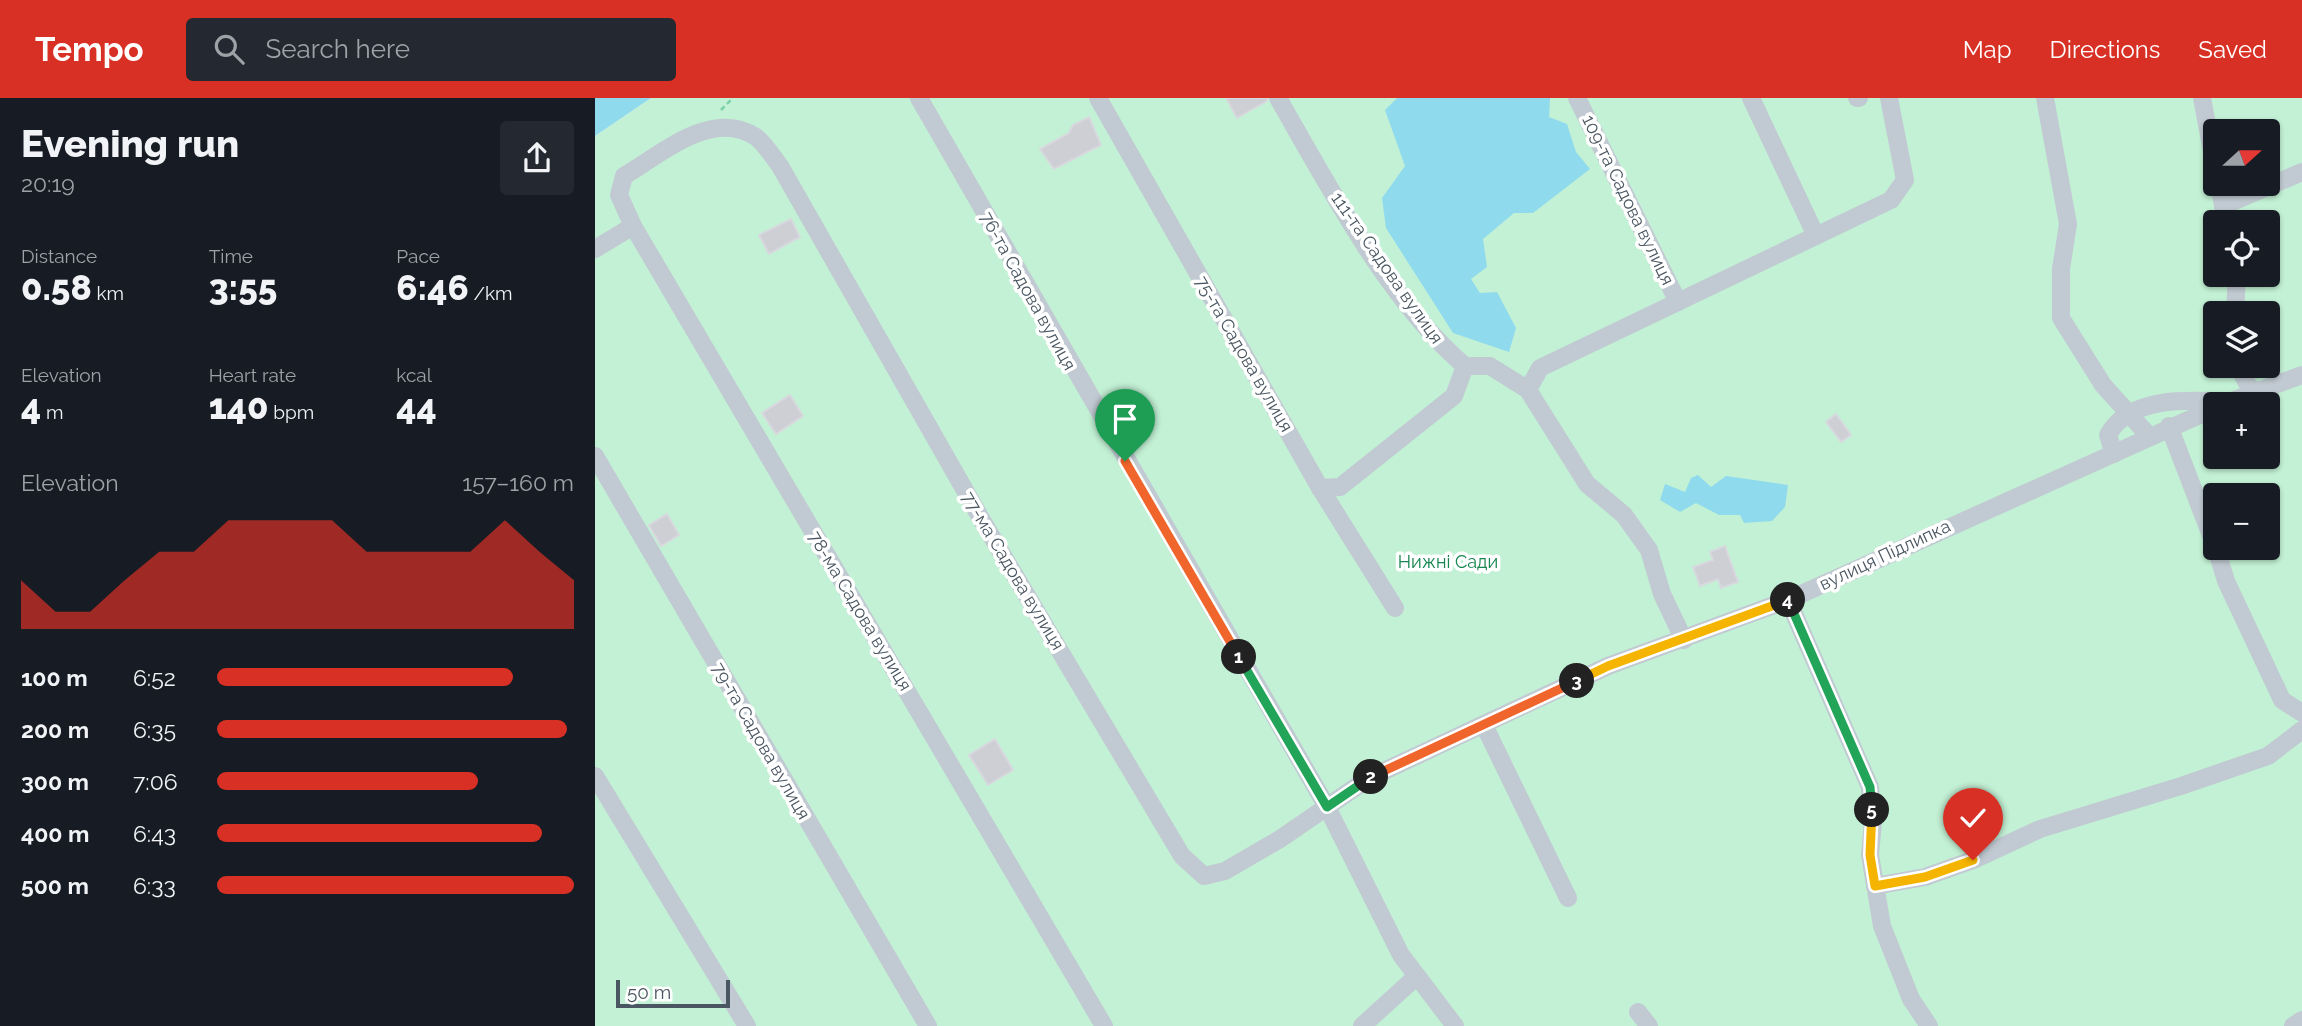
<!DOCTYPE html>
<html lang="en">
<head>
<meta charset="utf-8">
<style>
  body { margin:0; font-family:Raleway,sans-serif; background:#242831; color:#f1f3f6; height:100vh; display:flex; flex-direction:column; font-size:26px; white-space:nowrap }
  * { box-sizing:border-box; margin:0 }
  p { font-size:23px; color:#9ea1a6 }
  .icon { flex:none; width:38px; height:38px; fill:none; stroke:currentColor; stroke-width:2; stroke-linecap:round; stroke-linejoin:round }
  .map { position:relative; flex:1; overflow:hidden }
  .drawer { display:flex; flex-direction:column; background:#171b24; width:595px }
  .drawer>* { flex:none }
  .needle { width:46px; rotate:69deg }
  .tools { position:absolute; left:1608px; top:21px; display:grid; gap:14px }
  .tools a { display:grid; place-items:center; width:77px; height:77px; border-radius:7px; background:#171b24; box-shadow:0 2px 5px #0004; font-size:35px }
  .scale { position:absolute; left:21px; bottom:18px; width:114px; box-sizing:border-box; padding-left:7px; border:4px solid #4a5661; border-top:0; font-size:19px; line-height:24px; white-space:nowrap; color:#4a5661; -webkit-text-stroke:5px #fff; paint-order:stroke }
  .pin { position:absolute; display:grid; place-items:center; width:60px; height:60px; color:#fff; margin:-72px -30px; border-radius:50% 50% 50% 0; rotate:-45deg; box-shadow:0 0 7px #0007 }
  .pin .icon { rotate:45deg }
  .km { position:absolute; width:35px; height:35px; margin:-18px; border-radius:50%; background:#222; color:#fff; font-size:19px; line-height:35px; text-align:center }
  .round { display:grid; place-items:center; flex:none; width:74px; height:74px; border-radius:7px; background:#242831 }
  .summary { display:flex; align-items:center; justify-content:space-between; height:119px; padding:0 21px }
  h1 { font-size:38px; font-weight:800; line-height:52px }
  .metrics { display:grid; grid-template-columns:repeat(3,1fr); gap:10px; height:119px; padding:7px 21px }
  .metrics div { display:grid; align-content:center }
  .metrics b { font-size:35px; font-weight:800 }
  .metrics small { font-size:19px; font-weight:400 }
  .metrics p { font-size:19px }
  .chart { height:196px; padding:14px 21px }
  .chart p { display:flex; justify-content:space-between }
  .chart svg { width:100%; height:126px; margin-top:7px; fill:#d93025; opacity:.7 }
  ul { padding:0 21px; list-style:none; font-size:23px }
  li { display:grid; grid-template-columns:112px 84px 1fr; align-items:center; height:52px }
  li i { height:18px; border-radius:9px; background:#d93025 }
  header { display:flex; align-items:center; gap:42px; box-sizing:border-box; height:98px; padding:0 35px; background:#d93025; color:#fff }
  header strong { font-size:33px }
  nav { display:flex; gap:38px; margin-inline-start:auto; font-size:24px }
  .search { width:490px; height:63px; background:#242831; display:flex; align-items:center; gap:18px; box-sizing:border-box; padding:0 24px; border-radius:7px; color:#9ea1a6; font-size:26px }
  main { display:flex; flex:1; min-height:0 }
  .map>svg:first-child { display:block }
  .green { fill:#c3f1d5; fill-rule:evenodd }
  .water { fill:#90daee }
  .building { fill:#cdcfd5; stroke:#d7d9de; stroke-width:2 }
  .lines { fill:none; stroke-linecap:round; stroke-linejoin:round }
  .path { stroke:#7ad0a6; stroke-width:2.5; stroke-dasharray:5 3.5; stroke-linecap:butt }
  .minor { stroke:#c1cad2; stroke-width:18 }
  .split-1-casing { stroke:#fff; stroke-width:14 }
  .split-2-casing { stroke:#fff; stroke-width:14 }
  .split-3-casing { stroke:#fff; stroke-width:14 }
  .split-4-casing { stroke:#fff; stroke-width:14 }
  .split-5-casing { stroke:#fff; stroke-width:14 }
  .split-6-casing { stroke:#fff; stroke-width:14 }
  .split-1 { stroke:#f0652b; stroke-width:9 }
  .split-2 { stroke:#22a559; stroke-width:9 }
  .split-3 { stroke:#f0652b; stroke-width:9 }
  .split-4 { stroke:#f5b400; stroke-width:9 }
  .split-5 { stroke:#22a559; stroke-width:9 }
  .split-6 { stroke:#f5b400; stroke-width:9 }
  .labels { text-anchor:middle; stroke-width:7; stroke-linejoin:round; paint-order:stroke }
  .street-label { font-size:18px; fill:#4a5661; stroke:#fff }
  .park-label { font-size:18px; fill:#17864f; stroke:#fff }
</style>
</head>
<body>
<header>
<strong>Tempo</strong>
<div class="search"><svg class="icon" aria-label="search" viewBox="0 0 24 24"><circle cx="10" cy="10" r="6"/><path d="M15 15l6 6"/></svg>Search here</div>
<nav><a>Map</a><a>Directions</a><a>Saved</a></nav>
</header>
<main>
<section class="drawer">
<div class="summary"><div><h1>Evening run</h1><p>20:19</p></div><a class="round"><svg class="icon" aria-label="share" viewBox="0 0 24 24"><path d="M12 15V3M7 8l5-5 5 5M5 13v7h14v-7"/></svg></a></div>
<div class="metrics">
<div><p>Distance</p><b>0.58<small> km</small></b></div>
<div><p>Time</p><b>3:55</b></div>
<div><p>Pace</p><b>6:46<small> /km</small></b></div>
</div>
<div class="metrics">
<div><p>Elevation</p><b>4<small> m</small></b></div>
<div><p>Heart rate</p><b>140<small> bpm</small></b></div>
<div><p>kcal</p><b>44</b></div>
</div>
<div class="chart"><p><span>Elevation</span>157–160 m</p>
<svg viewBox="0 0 160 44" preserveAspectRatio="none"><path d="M0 44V27L10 38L20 38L30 27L40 17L50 17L60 6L70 6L80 6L90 6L100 17L110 17L120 17L130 17L140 6L150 17L160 27V44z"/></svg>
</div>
<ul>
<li><b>100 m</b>6:52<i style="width:83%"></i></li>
<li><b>200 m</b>6:35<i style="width:98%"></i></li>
<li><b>300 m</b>7:06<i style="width:73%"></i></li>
<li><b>400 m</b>6:43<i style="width:91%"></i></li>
<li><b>500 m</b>6:33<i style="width:100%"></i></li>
</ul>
</section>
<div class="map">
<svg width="1707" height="928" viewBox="0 0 1707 928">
  <rect width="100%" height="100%" fill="#f5f3f3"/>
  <!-- green -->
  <path class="green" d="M 56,0 L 1707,0 L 1707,928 L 0,928 L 0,38 ZM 1620,33 L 1673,33 L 1673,86 L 1620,86 ZM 1620,124 L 1673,124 L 1673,177 L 1620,177 ZM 1620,215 L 1673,215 L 1673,268 L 1620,268 ZM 1620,306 L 1673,306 L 1673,359 L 1620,359 ZM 1620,397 L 1673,397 L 1673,450 L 1620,450 Z"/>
  <!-- water -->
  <g class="water">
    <path d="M 0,0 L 56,0 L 0,38 Z"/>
    <path d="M 802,0 L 955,0 L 954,19 L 972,26 L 981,54 L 995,71 L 938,115 L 919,115 L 888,141 L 892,169 L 876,181 L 885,195 L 902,194 L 921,230 L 914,254 L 858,235 L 791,130 L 787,100 L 810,68 L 790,12 Z"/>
    <path d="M 1103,377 L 1116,389 L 1131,378 L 1193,387 L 1190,409 L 1177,423 L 1149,425 L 1145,417 L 1124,417 L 1101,405 L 1085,414 L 1065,402 L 1070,386 L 1090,394 L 1096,380 Z"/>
  </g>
  <!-- building -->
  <g class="building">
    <path d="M 631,0 L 672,0 L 672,3 L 642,20 Z"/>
    <path d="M 494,19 L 506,47 L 459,71 L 445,51 L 474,35 L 478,27 Z"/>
    <path d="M 196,121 L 205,139 L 174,156 L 164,137 Z"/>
    <path d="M 195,297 L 208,318 L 181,336 L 167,315 Z"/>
    <path d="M 1241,316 L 1256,337 L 1246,344 L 1231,324 Z"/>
    <path d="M 72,416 L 84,437 L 66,448 L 54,427 Z"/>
    <path d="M 1130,448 L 1143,484 L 1126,490 L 1123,481 L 1105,488 L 1098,469 L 1118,462 L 1115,454 Z"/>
    <path d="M 400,641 L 418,672 L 393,687 L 374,657 Z"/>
  </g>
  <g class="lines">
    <!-- path -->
    <path class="path" d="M 126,12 L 138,0"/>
    <!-- minor -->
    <g class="minor">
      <path d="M 324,0 L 732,709 L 806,857 L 860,928"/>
      <path d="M 503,0 L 725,390 L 800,510"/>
      <path d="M 683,0 C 733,87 794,204 870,268 L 895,268 L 933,292 L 992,386 L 1029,417 L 1054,452 L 1067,496 L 1089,542"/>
      <path d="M 982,0 L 1083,204"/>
      <path d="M 1156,0 L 1221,138"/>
      <path d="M 1262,0 L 1264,0"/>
      <path d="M 1450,0 L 1473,126 L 1466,171 L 1466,220 L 1508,287 L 1554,338"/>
      <path d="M 1607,0 L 1620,69"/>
      <path d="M 1624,86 L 1631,124"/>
      <path d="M 1628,108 L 1707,74"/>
      <path d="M 0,151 L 38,128"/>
      <path d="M 1640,215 L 1642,177"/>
      <path d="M 1643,268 L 1653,287 L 1661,294"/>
      <path d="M 933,292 L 945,270 L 1296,102 L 1310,82 L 1294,0"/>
      <path d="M 1629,306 L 1707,277"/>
      <path d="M 1574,328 L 1620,448"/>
      <path d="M 1519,356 L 1513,337 C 1535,297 1597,302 1635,304"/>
      <path d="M 0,358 L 333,928"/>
      <path d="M 725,390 L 745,389 L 859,298 L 870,268"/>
      <path d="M 1621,450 L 1631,483 L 1687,602 L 1707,615"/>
      <path d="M 1193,502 L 1275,689 L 1278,724 L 1275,757 L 1287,828 L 1316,901 L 1334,928"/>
      <path d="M 889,627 L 973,800"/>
      <path d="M 0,678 L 152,928"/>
      <path d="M 1280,788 L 1330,779 L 1378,762 L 1445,731 L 1586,688 L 1673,658 L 1707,632"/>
      <path d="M 1043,914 L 1054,928"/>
      <path d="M 509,928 L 38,128 L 24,97 L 29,78 C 66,56 118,10 161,39 C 170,46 178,59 185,68 L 388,424 L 587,758 L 609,778 L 630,773 L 685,741 L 774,680 L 1013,568 L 1193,502 L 1620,310"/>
      <path d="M 767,928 L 822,878"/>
      <path d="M 1698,928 L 1707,922"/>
    </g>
  </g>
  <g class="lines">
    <!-- split-1 casing -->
    <g class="split-1-casing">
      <path id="split-1" d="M 530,363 L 644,559"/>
    </g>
    <!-- split-2 casing -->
    <g class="split-2-casing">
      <path id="split-2" d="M 644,559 L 732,709 L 776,679"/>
    </g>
    <!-- split-3 casing -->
    <g class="split-3-casing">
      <path id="split-3" d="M 776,679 L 982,583"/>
    </g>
    <!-- split-4 casing -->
    <g class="split-4-casing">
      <path id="split-4" d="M 982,583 L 1013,568 L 1193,502"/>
    </g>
    <!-- split-5 casing -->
    <g class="split-5-casing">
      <path id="split-5" d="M 1193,502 L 1275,689 L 1277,712"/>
    </g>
    <!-- split-6 casing -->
    <g class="split-6-casing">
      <path id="split-6" d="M 1277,712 L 1275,757 L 1280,788 L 1330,779 L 1378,762"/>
    </g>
    <!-- split-1 -->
    <use href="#split-1" class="split-1"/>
    <!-- split-2 -->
    <use href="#split-2" class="split-2"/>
    <!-- split-3 -->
    <use href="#split-3" class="split-3"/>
    <!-- split-4 -->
    <use href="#split-4" class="split-4"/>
    <!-- split-5 -->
    <use href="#split-5" class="split-5"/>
    <!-- split-6 -->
    <use href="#split-6" class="split-6"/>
  </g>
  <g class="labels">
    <!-- street labels -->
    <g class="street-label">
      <text transform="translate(1033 102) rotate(64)" y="6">109-та Садова вулиця</text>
      <text transform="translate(792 170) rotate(55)" y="6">111-та Садова вулиця</text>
      <text transform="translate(433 193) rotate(61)" y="6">76-та Садова вулиця</text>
      <text transform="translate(649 256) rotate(60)" y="6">75-та Садова вулиця</text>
      <text transform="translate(1290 457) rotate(-25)" y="6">вулиця Підлипка</text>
      <text transform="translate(418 473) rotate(59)" y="6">77-ма Садова вулиця</text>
      <text transform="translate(265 513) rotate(59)" y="6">78-ма Садова вулиця</text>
      <text transform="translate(166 643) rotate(60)" y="6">79-та Садова вулиця</text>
    </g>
    <!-- park labels -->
    <g class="park-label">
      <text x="853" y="470">Нижні Сади</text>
    </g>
  </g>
</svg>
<div class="tools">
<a><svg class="needle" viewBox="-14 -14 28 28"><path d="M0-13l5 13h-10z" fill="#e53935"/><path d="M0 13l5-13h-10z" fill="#9ea1a6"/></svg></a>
<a><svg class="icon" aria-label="locate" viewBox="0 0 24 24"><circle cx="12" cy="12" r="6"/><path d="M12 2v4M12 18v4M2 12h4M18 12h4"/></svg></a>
<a><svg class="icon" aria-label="layers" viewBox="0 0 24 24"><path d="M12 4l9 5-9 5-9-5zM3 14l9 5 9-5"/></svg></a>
<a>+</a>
<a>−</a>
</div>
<div class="scale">50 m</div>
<div class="pin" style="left:530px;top:363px;background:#1e9e55"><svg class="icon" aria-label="arrive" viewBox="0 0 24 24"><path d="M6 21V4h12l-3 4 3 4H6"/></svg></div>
<div class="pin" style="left:1378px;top:762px;background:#d93025"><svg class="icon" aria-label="check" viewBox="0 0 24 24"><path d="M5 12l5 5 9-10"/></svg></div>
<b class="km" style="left:644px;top:559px">1</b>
<b class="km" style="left:776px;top:679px">2</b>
<b class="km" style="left:982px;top:583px">3</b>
<b class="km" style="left:1193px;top:502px">4</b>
<b class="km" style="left:1277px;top:712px">5</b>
</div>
</main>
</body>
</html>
